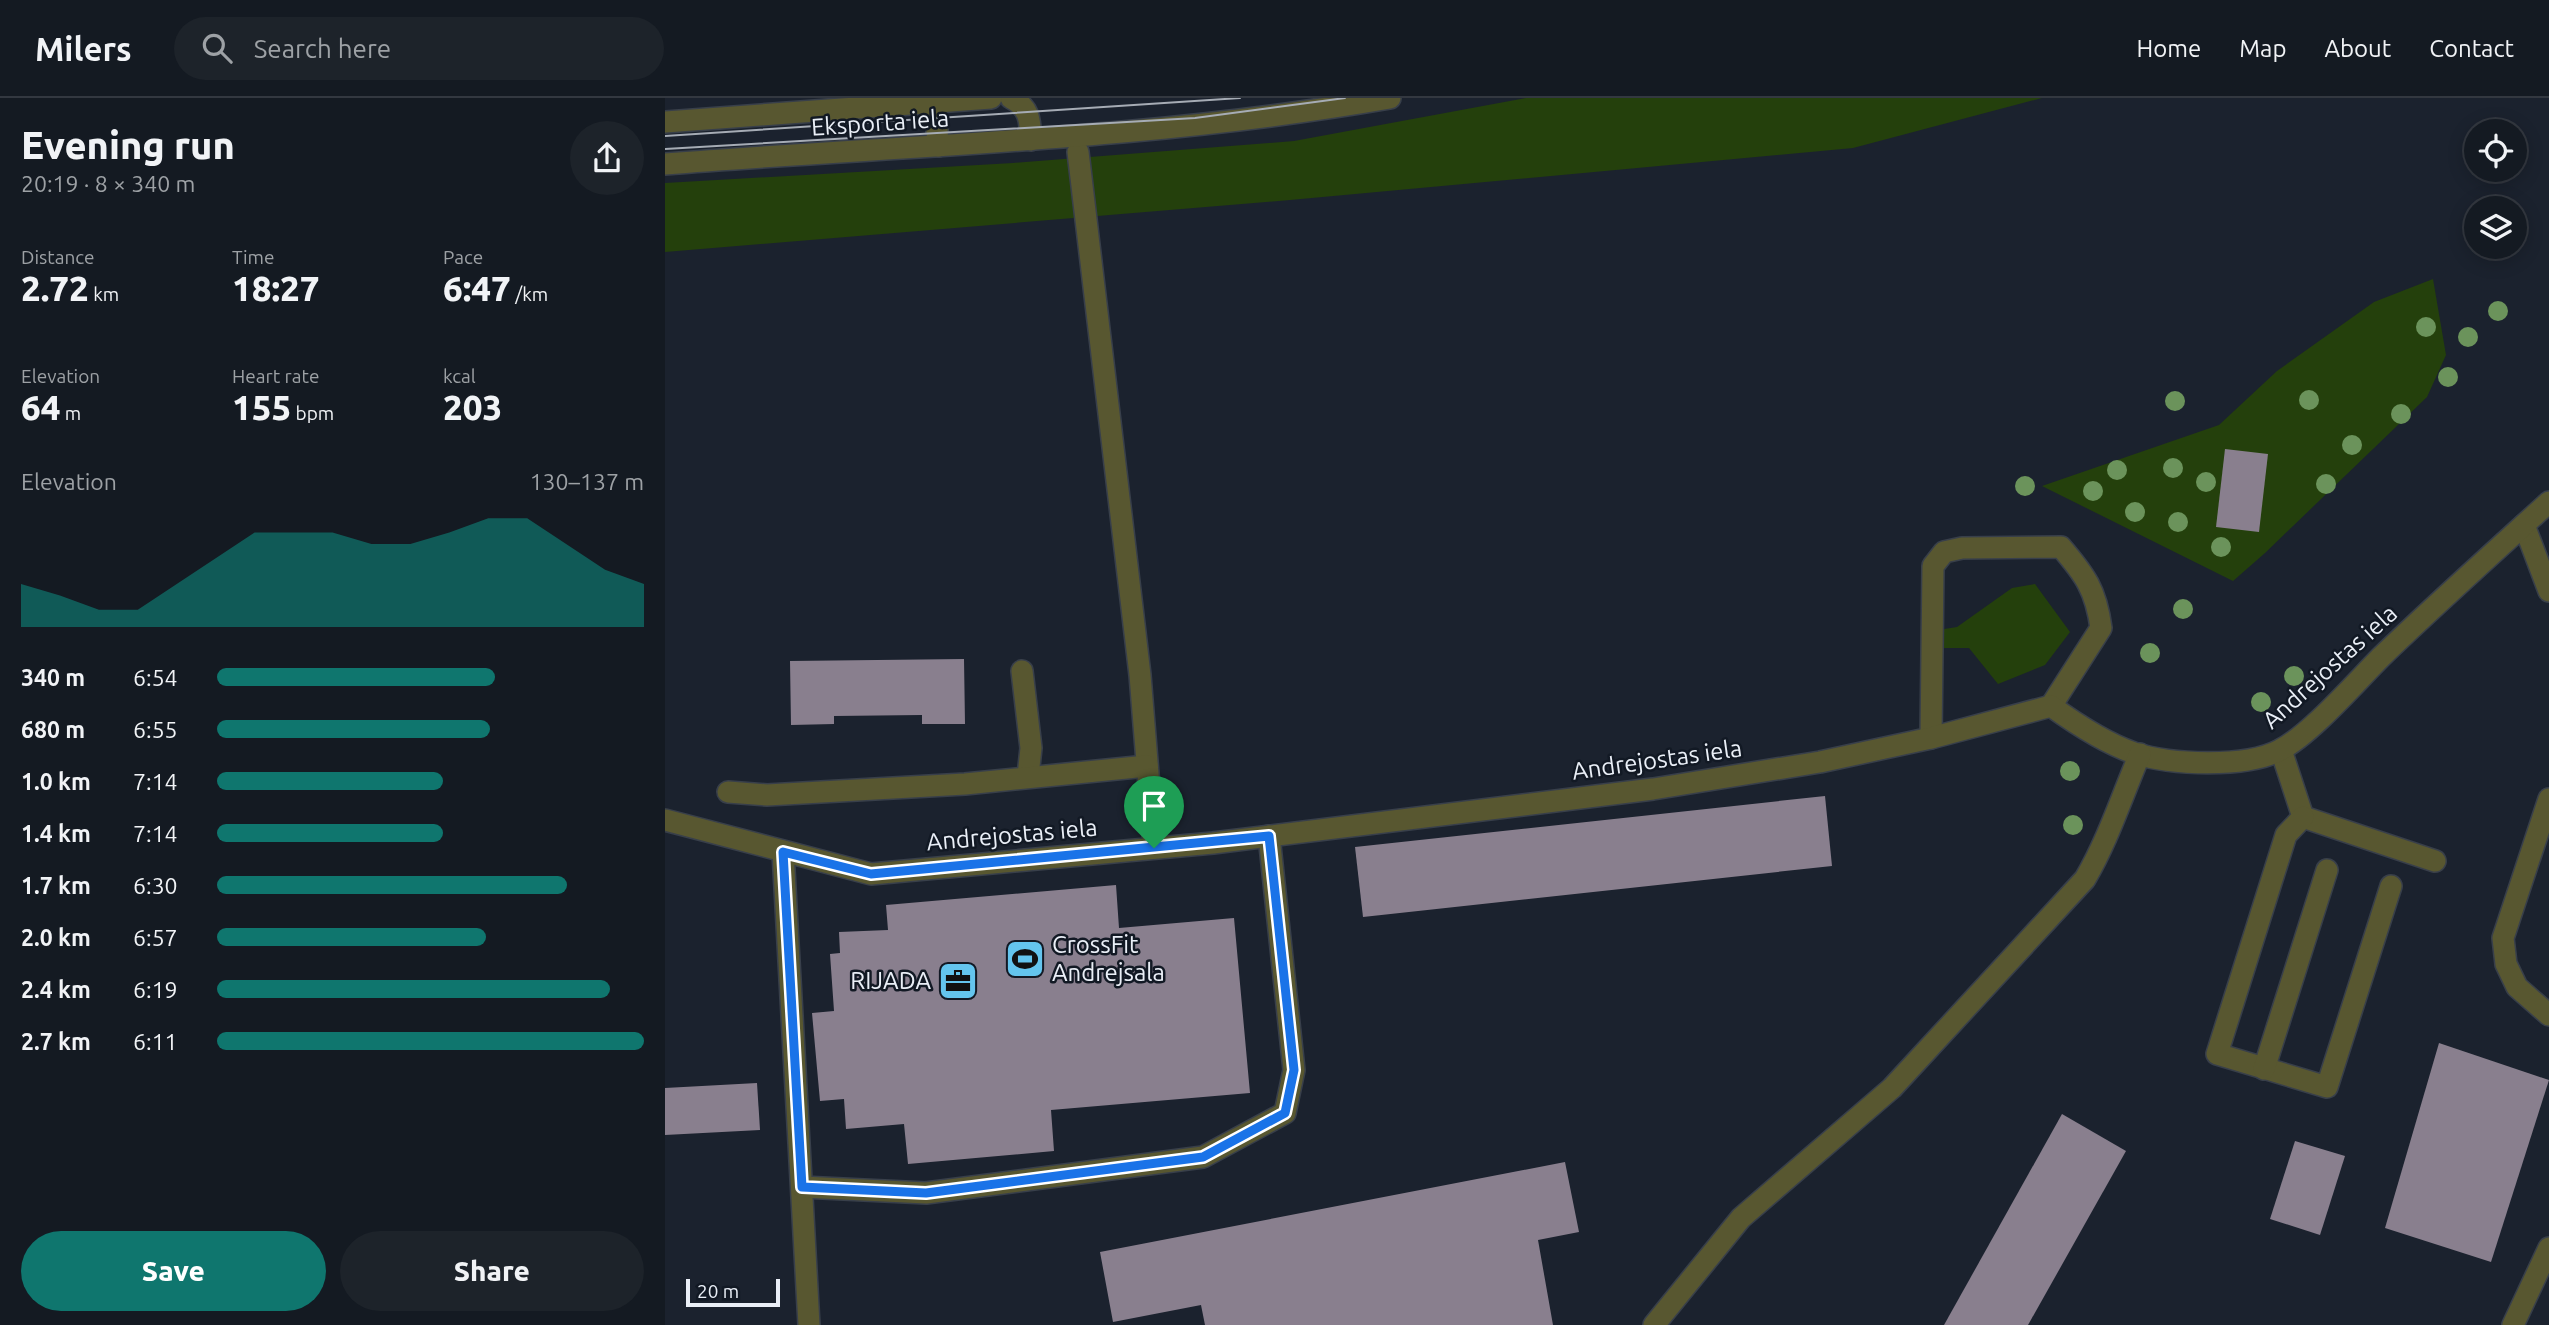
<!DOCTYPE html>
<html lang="en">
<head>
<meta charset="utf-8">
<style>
  body { margin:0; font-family:Ubuntu,sans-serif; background:#1d232a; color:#f1f3f6; height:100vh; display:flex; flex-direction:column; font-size:26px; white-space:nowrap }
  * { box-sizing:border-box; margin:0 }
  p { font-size:23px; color:#9da1a5 }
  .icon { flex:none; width:38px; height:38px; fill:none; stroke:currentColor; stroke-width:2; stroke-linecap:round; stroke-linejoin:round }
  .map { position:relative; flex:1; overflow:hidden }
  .side { display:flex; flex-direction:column; background:#141a22; width:665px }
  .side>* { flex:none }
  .fabs { position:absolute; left:1799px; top:21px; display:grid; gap:14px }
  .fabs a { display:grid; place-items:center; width:63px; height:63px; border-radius:50%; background:#141a22; box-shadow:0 4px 18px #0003,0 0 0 2px #333840; font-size:35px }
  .scale { position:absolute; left:21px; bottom:18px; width:94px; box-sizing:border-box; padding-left:7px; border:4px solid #eaeff7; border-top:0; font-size:19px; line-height:24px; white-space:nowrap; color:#eaeff7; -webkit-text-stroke:5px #121924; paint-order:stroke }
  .pin { position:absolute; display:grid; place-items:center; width:60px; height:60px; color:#fff; margin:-72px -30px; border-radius:50% 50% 50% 0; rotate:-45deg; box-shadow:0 0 7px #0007 }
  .pin .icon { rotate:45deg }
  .round { display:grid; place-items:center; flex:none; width:74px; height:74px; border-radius:37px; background:#1d232a }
  .summary { display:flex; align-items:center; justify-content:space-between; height:119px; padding:0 21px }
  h1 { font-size:38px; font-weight:800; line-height:52px }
  .metrics { display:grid; grid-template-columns:repeat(3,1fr); gap:10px; height:119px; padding:7px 21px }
  .metrics div { display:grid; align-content:center }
  .metrics b { font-size:35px; font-weight:800 }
  .metrics small { font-size:19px; font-weight:400 }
  .metrics p { font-size:19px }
  .chart { height:196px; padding:14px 21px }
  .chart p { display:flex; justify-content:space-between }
  .chart svg { width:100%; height:126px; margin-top:7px; fill:#0f766e; opacity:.7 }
  .button { display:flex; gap:14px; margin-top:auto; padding:14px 21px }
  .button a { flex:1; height:80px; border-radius:42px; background:#0f766e; color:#fff; font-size:28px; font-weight:800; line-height:80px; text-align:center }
  .button a+a { background:#1d232a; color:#f1f3f6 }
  ul { padding:0 21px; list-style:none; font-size:23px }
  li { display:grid; grid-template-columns:112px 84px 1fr; align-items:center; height:52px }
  li i { height:18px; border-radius:9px; background:#0f766e }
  header { display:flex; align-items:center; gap:42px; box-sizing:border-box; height:98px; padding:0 35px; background:#141a22; border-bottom:2px solid #333840 }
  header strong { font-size:33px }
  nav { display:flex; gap:38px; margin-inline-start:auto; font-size:24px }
  .search { width:490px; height:63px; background:#1d232a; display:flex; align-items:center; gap:18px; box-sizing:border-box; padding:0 24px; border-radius:38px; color:#9da1a5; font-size:26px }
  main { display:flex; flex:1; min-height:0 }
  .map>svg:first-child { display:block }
  .green { fill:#24400c }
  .building { fill:#897f8e }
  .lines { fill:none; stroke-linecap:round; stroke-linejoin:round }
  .minor-casing { stroke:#383f4a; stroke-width:24 }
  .minor { stroke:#585730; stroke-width:21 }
  .tram { stroke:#a6acb5; stroke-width:2 }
  .tree { fill:#6b935b }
  .route-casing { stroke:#fff; stroke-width:14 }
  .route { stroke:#1a73e8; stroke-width:9 }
  .labels { text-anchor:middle; stroke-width:5; stroke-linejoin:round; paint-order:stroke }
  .street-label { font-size:24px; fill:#eaeff7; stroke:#121924 }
  .poi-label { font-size:24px; fill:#eaeff7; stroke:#121924; text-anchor:start }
</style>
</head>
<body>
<header>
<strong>Milers</strong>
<div class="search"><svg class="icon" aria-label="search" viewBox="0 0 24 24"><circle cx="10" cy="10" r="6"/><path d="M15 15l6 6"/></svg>Search here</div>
<nav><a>Home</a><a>Map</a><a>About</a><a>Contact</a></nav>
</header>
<main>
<section class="side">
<div class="summary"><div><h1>Evening run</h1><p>20:19 · 8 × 340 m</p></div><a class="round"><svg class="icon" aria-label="share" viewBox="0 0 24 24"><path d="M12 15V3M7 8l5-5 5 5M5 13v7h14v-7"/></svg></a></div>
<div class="metrics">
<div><p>Distance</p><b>2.72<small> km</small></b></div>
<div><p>Time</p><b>18:27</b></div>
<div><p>Pace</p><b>6:47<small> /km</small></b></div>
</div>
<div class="metrics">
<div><p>Elevation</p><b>64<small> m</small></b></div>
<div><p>Heart rate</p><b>155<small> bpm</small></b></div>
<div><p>kcal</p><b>203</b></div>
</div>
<div class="chart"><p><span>Elevation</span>130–137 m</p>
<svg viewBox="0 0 160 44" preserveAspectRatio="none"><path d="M0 44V29L10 33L20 38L30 38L40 29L50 20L60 11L70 11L80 11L90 15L100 15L110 11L120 6L130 6L140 15L150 24L160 29V44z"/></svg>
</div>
<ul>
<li><b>340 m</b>6:54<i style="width:65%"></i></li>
<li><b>680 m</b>6:55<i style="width:64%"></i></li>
<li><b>1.0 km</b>7:14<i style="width:53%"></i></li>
<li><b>1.4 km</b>7:14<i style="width:53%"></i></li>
<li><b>1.7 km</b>6:30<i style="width:82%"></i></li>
<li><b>2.0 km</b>6:57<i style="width:63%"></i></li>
<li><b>2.4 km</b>6:19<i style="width:92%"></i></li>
<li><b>2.7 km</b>6:11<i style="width:100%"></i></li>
</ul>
<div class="button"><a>Save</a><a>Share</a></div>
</section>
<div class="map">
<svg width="1884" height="1227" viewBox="0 0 1884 1227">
  <rect width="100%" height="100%" fill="#1b222e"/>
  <!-- green -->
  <g class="green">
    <path d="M 861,0 L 1377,0 L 1188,50 L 625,102 L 0,154 L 0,85 L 348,65 L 629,43 Z"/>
    <path d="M 1768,181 L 1781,257 L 1762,299 L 1600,455 L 1568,483 L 1377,388 L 1554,327 L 1612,273 L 1709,204 Z"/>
    <path d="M 1370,486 L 1405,534 L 1380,567 L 1333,586 L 1304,550 L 1273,550 L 1273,532 L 1292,529 L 1347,490 Z"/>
  </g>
  <!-- building -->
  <g class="building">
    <path d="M 1560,351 L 1603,356 L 1594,434 L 1551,429 Z"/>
    <path d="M 299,561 L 300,626 L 257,626 L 257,617 L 169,618 L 169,626 L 126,627 L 125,563 Z"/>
    <path d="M 1160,698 L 1167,768 L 698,819 L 690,749 Z"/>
    <path d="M 451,787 L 454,830 L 569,820 L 585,995 L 386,1012 L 389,1053 L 243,1066 L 239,1026 L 181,1031 L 179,1001 L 155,1003 L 147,915 L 169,913 L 165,856 L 175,855 L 174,834 L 223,832 L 221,807 Z"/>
    <path d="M 1774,945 L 1884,982 L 1826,1164 L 1720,1130 Z"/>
    <path d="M 92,985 L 95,1032 L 0,1037 L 0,990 Z"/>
    <path d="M 1397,1016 L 1461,1053 L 1363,1227 L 1279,1227 Z"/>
    <path d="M 1630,1043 L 1680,1058 L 1655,1137 L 1605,1121 Z"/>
    <path d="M 900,1064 L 914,1134 L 873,1142 L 888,1227 L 540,1227 L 536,1207 L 448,1224 L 435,1154 Z"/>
  </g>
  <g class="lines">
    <!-- minor casing -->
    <g class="minor-casing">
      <g id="minor">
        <path d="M 270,0 L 273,48"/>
        <path d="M 346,0 C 365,10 365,22 366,42"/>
        <path d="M 0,24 L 326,0"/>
        <path d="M 413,54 L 475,577 L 489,750"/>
        <path d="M 0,66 C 242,47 485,42 725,0"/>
        <path d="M 1859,427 L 1884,493"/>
        <path d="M 357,573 L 366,650 L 363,678"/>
        <path d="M 1266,640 L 1268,468 L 1279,454 L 1297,450 L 1396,449 C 1420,477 1431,492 1436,530 L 1386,608"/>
        <path d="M 1616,652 L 1638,719 L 1770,763"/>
        <path d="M 63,694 L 102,697 L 300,686 L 482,668"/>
        <path d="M 1884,701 L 1838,840 L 1841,866 L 1852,889 L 1884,917"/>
        <path d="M 1638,719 L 1621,737 L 1552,956 L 1662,989 L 1726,788"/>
        <path d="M 0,722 L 206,776 L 548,745 L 988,691 L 1155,664 L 1266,640 L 1386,608 C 1411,626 1440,645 1469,655 C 1506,667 1581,670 1615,652 C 1645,637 1691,584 1716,559 C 1771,506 1828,455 1884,404"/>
        <path d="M 118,754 L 144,1227"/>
        <path d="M 1599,971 L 1662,772"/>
        <path d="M 137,1089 L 261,1095 L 538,1059 L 620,1015 L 629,972 L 604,738"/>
        <path d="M 989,1227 L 1076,1120 L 1227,990 L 1420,781 C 1443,742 1457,698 1475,656"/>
        <path d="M 1848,1227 L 1884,1150"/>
      </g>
    </g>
    <!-- minor -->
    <use href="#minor" class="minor"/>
    <!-- tram -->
    <g class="tram">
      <path d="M 0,38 L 575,0"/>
      <path d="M 0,51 L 530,20 L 680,0"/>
    </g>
  </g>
  <!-- trees -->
  <g class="tree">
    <circle cx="1833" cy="213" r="10"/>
    <circle cx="1761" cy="229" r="10"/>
    <circle cx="1803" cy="239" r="10"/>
    <circle cx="1783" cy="279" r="10"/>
    <circle cx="1644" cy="302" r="10"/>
    <circle cx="1510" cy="303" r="10"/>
    <circle cx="1736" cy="316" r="10"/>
    <circle cx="1687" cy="347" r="10"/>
    <circle cx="1508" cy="370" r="10"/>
    <circle cx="1452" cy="372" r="10"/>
    <circle cx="1541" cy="384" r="10"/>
    <circle cx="1661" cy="386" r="10"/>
    <circle cx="1360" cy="388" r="10"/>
    <circle cx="1428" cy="393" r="10"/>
    <circle cx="1470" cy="414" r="10"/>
    <circle cx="1513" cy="424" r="10"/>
    <circle cx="1556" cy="449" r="10"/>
    <circle cx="1518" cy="511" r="10"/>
    <circle cx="1485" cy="555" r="10"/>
    <circle cx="1629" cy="578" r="10"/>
    <circle cx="1596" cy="604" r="10"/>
    <circle cx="1405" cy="673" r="10"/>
    <circle cx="1408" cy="727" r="10"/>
  </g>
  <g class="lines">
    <!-- route casing -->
    <g class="route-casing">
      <path id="route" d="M 604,738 L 629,972 L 620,1015 L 538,1059 L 261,1095 L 137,1089 L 118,754 L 206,776 Z"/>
    </g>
    <!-- route -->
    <use href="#route" class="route"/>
  </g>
  <!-- icons -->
  <defs>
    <g id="stadium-square" transform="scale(2.0125)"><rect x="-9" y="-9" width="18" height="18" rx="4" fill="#64c5ee" stroke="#121924"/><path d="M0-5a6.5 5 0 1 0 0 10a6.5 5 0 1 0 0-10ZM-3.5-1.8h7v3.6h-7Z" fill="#111"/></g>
    <g id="office-square" transform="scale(2.0125)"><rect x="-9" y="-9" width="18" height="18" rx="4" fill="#64c5ee" stroke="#121924"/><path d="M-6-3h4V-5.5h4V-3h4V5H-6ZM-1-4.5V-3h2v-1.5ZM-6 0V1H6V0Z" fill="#111"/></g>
  </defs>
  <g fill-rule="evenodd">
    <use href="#stadium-square" x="360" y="861"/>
    <use href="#office-square" x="293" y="883"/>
  </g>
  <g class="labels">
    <!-- street labels -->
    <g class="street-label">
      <text transform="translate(215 25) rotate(-4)" y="8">Eksporta iela</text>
      <text transform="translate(1665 569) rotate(-42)" y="8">Andrejostas iela</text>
      <text transform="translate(992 662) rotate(-8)" y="8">Andrejostas iela</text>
      <text transform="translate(347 737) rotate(-5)" y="8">Andrejostas iela</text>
    </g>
    <!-- poi labels -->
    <g class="poi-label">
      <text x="387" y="855">CrossFit<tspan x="387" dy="28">Andrejsala</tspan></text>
      <text x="266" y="891" text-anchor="end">RIJADA</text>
    </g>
  </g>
</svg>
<div class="fabs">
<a><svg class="icon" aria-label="locate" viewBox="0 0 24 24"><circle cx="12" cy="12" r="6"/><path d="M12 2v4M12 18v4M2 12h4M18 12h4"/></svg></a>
<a><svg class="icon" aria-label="layers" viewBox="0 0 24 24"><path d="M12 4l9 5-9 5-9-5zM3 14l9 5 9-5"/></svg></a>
</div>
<div class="scale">20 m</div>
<div class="pin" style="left:489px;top:750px;background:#1e9e55"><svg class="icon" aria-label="arrive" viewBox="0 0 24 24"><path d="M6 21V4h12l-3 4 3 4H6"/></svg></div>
</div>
</main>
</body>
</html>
